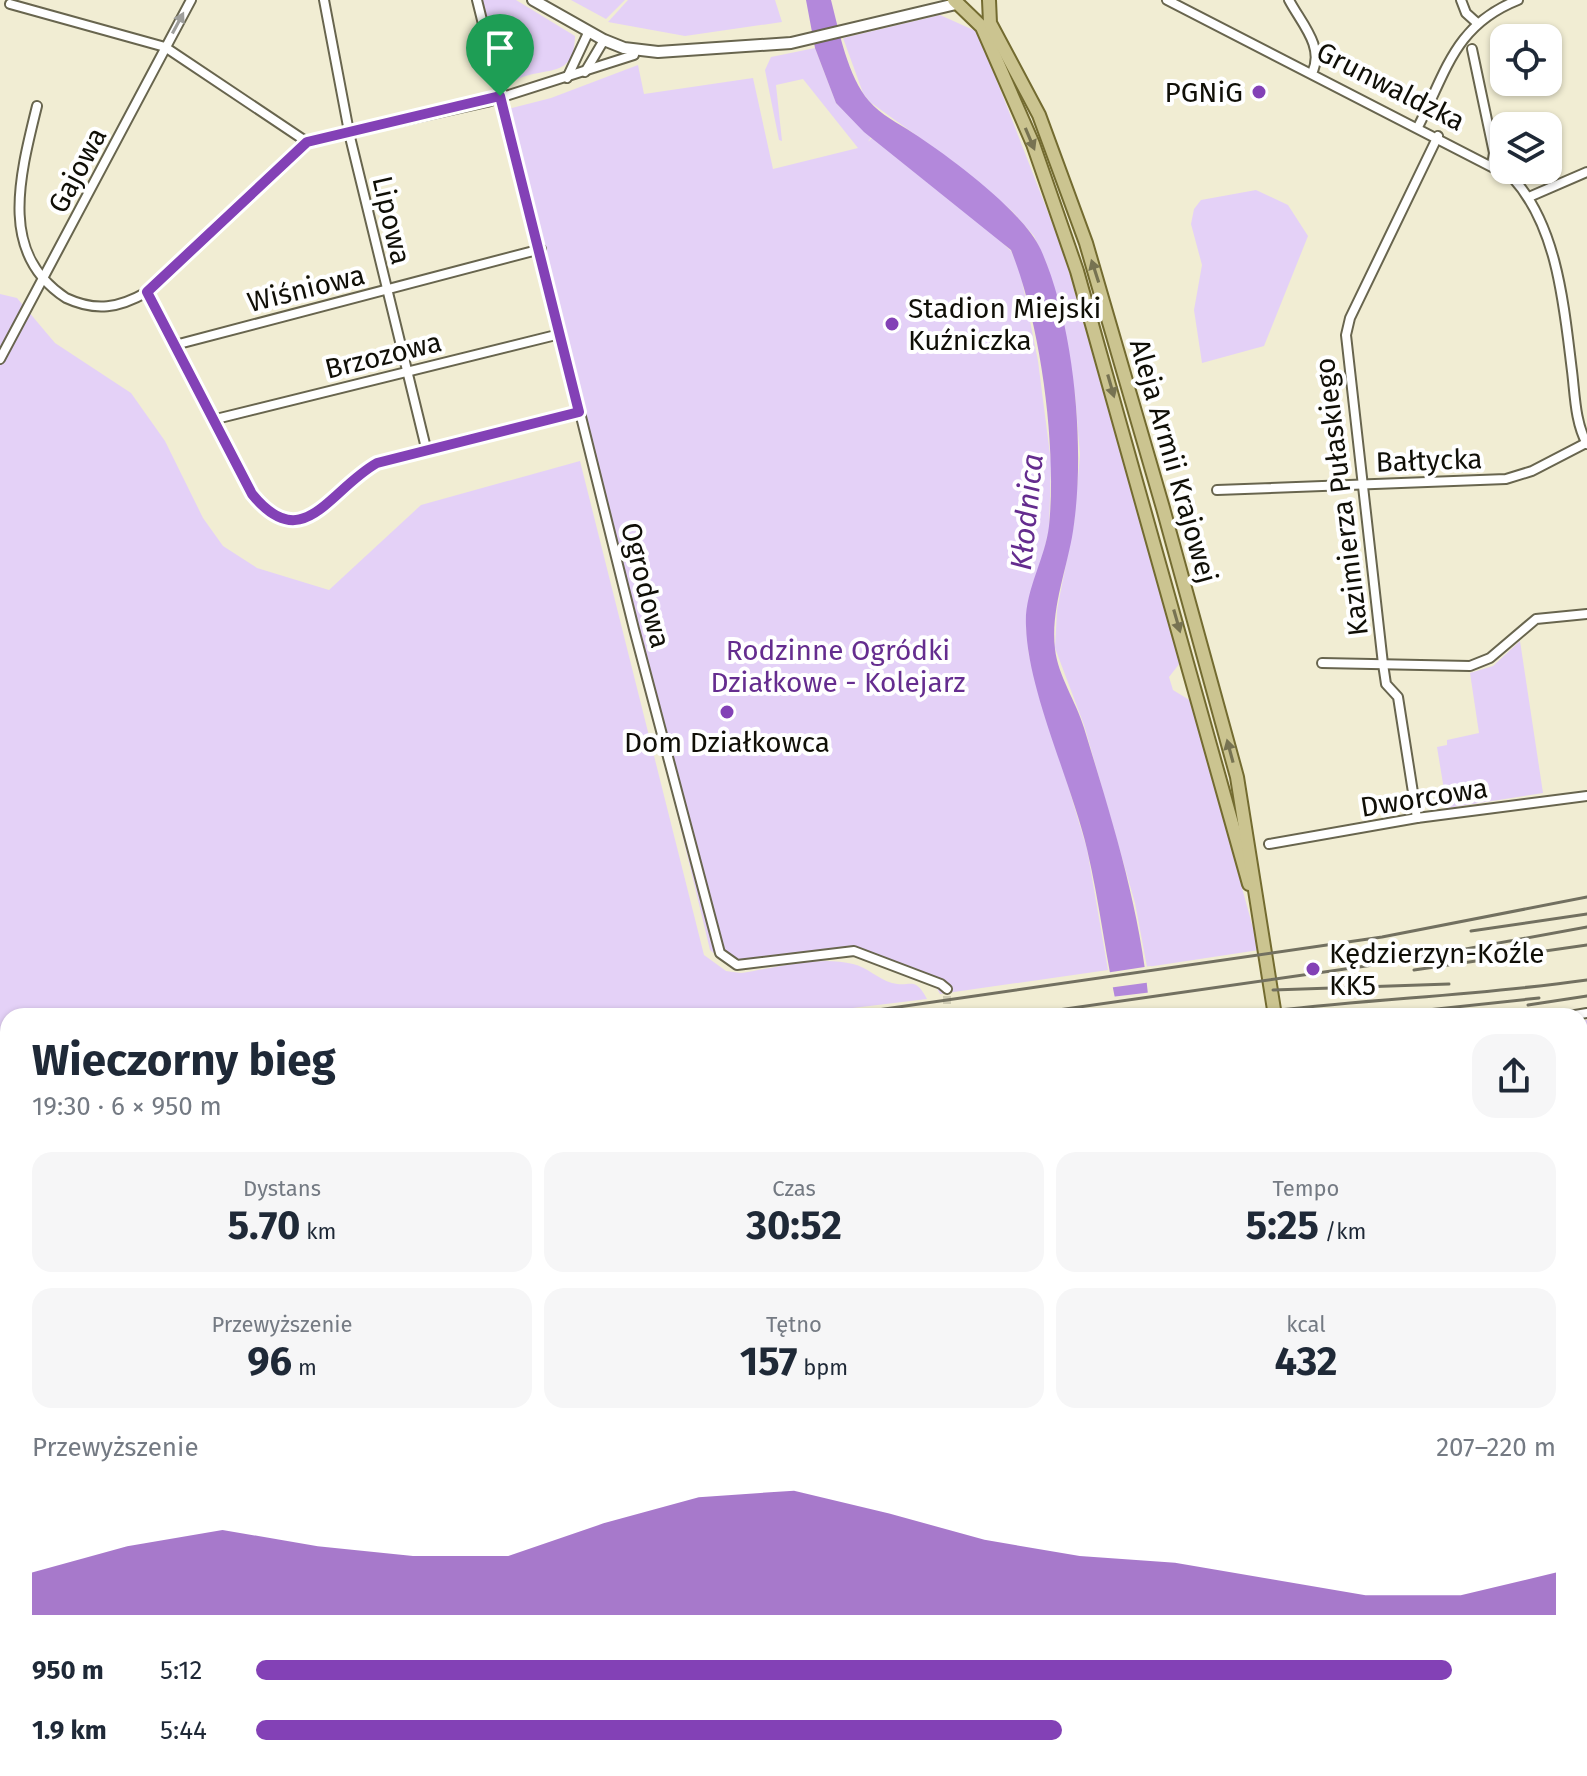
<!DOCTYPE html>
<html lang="pl">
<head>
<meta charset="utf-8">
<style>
  body { margin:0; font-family:"Fira Sans",sans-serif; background:#f6f6f7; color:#1f2937; height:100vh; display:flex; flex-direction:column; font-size:30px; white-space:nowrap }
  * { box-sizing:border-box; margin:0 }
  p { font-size:26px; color:#747a83 }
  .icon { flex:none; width:44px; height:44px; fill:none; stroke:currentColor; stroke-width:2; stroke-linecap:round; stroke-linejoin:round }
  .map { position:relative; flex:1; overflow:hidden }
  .drawer { position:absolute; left:0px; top:1008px; width:1588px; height:768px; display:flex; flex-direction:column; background:#fff; border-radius:24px 24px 0 0; box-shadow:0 2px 6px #0004 }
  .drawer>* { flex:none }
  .buttons { position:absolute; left:1490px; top:24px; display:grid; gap:16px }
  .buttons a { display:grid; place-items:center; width:72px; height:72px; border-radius:16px; background:#fff; box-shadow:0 2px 6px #0004; font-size:40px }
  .pin { position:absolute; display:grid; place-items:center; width:68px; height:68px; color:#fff; margin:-82px -34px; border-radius:50% 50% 50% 0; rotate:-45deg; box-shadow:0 0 8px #0007 }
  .pin .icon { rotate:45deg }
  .round { display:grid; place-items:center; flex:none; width:84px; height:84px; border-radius:24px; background:#f6f6f7 }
  .head { display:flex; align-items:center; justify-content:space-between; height:136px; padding:0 32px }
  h1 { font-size:44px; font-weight:700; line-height:60px }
  .stats { display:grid; grid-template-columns:repeat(3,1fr); gap:12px; height:136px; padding:8px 32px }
  .stats div { display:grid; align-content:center; border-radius:20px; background:#f6f6f7; text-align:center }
  .stats b { font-size:40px; font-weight:700 }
  .stats small { font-size:22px; font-weight:400 }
  .stats p { font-size:22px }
  .chart { height:224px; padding:16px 32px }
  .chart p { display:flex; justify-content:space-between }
  .chart svg { width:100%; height:144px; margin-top:8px; fill:#8341b6; opacity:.7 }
  ul { padding:0 32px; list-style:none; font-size:26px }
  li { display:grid; grid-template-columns:128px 96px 1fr; align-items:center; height:60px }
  li i { height:20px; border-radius:10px; background:#8341b6 }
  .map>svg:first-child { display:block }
  .green { fill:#e4d1f7 }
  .water { fill:#b388db }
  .pier { fill:#f1edd3 }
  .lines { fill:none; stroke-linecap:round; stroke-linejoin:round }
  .minor-tunnel { stroke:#cfccb4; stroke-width:8; stroke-dasharray:8 4; stroke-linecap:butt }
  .minor-casing { stroke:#68654e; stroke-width:12 }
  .tertiary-casing { stroke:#68654e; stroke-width:14 }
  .primary-casing { stroke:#736b30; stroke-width:16 }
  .minor { stroke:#fff; stroke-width:8 }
  .tertiary { stroke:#fff; stroke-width:10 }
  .primary { stroke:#cbc490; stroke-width:12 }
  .rail { stroke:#727060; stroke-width:3 }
  .oneway { fill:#9f9f9c }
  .oneway2 { fill:#777352 }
  .route-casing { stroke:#fff; stroke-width:16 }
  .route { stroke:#8341b6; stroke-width:10 }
  .poi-dot { fill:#8341b6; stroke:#fff; stroke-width:3 }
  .labels { text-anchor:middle; stroke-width:8; stroke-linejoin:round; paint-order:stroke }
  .street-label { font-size:28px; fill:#100f07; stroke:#fff }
  .poi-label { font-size:28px; fill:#100f07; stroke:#fff; text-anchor:start }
  .park-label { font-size:28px; fill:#652d8f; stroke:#fff }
  .water-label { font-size:30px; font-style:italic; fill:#642c8e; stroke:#fff }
</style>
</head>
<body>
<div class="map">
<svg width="1587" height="1776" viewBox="0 0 1587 1776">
  <rect width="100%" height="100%" fill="#f1edd3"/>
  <!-- green -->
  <g class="green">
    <path d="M 479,0 L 516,0 L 575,36 C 574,81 545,65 516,80 L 511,71 L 499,79 Z"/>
    <path d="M 571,0 L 625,0 L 606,19 Z"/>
    <path d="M 628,0 L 775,0 L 782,22 L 685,36 L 608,22 Z"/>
    <path d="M 940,15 L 978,32 L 1063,251 L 1180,663 L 1169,677 L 1173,690 L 1191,701 L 1259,950 L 1147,967 L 1135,903 L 1084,725 L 1055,648 L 1057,610 L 1074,523 L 1080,455 L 1075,394 L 1047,265 L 1034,236 L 1012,211 L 945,156 L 870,102 L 863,93 L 843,38 Z"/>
    <path d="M 815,48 L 836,103 L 871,137 L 868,142 L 872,138 L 994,235 L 1011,251 L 1020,271 L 1038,361 L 1051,462 L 1049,530 L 1026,625 L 1029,655 L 1087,849 L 1108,970 L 940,994 L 935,985 L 845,947 L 728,965 L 710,950 L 508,109 L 551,98 L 638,65 L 644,94 L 753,78 L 773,169 L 858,148 L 803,79 L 776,85 L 782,141 L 779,140 L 765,70 L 771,57 Z"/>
    <path d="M 1256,190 L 1288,205 L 1308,236 L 1264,346 L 1202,363 L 1194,310 L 1202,265 L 1191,224 L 1194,209 L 1201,200 Z"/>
    <path d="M 0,294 L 17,298 L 55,343 L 131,393 L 165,441 L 203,518 L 223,546 L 257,568 L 329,590 L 421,505 L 580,461 L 704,955 L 726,971 L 741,973 C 775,968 819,955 853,964 C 867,967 878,979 892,983 C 911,988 914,975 927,999 L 787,1016 L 8,1016 L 8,1120 L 0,1121 Z"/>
    <path d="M 1520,641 L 1543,793 L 1447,808 L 1437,747 L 1447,745 L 1447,740 L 1479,733 L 1470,673 L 1493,666 Z"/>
    <path d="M 1587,1020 L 1587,1776 L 1381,1776 L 1380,1768 L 1580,1768 L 1580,1021 Z"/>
    <path d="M 8,1257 L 8,1560 L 0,1559 L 0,1260 Z"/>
    <path d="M 339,1768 L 1158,1769 L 1190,1768 L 1188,1776 L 341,1776 Z"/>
    <path d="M 1217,1768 L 1350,1768 L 1351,1776 L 1215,1776 Z"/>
  </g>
  <!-- water -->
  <path class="water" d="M 806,0 L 831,0 C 839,31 848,77 869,101 C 881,115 898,123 913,133 C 950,157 1023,211 1041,250 C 1074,324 1085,444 1074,524 C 1069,565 1050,607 1055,649 C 1058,676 1076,701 1084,728 C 1113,823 1143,917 1150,1016 L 1119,1016 C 1106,961 1100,904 1087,849 C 1071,781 1028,692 1026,626 C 1024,591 1045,560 1049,526 C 1057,447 1041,325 1011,250 L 864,132 L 836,103 L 815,48 Z"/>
  <!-- pier -->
  <g class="pier">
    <path d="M 1151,966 L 1152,982 L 1108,988 L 1105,973 Z"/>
    <path d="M 1153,992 L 1154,1013 L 1115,1016 L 1111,997 Z"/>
  </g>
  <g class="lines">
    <!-- minor-tunnel -->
    <path class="minor-tunnel" d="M 947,1016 L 947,989"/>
    <!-- minor casing -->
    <g class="minor-casing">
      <g id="minor">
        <path d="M 324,0 L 350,137 L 426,448"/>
        <path d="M 477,0 L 634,629 L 720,953 L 737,965 L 854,951 L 941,984 L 947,989"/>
        <path d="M 1167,0 L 1513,178 C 1558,228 1564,307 1572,371 C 1575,395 1575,422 1587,444"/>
        <path d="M 1289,0 C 1301,23 1325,47 1312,73"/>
        <path d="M 1461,0 L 1466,13 L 1476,22"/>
        <path d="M 10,4 L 165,47 L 307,142"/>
        <path d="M 1472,49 L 1494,153 L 1492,165"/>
        <path d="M 585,72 L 604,40"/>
        <path d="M 567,78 L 588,33"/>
        <path d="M 37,106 C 18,182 0,255 66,298 C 96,312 119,308 147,292 L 307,142 L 487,102 L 634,55 L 635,50"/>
        <path d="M 1418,127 C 1447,70 1455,25 1518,0"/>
        <path d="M 1529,197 L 1587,172"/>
        <path d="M 147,292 L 252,494 C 303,557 329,490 377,463 L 579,412"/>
        <path d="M 175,345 L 541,249"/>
        <path d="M 0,359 L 191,0"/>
        <path d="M 216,419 L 560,334"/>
        <path d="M 1217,490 L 1506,479 L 1532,471 L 1586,443"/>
        <path d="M 1322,663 L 1470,666 L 1490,658 L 1536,619 L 1587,614"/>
        <path d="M 1417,818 L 1398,697 L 1386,684 L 1383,664 L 1346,335 L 1350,318 L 1438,136"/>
        <path d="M 1269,844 L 1417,818 L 1587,796"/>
        <path d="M 1569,1016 L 1587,1013"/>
        <path d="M 1580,1366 L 1587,1365"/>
        <path d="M 0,1571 L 7,1571 L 8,1686"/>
        <path d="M 0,1745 L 8,1741"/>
        <path d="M 213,1768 L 214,1776"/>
        <path d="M 140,1776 L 148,1768"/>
        <path d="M 274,1776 L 291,1768"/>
      </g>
    </g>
    <!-- tertiary casing -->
    <g class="tertiary-casing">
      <path id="tertiary" d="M 533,0 L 604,40 L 624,48 L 658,52 L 791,43 L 956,4"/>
    </g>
    <!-- primary casing -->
    <g class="primary-casing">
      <g id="primary">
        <path d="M 954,0 L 982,27 L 1033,144 L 1077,271 L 1249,884"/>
        <path d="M 989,0 L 990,23 L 1039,115 L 1086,243 L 1163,508 L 1237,777 L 1275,1016"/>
        <path d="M 1354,1768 L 1355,1776"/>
        <path d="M 1371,1768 L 1373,1776"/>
      </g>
    </g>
    <!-- minor -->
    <use href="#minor" class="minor"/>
    <!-- tertiary -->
    <use href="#tertiary" class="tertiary"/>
    <!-- primary -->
    <use href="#primary" class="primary"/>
    <!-- rail -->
    <g class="rail">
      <path d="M 1471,931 L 1587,914"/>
      <path d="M 1414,970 L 1587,945"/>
      <path d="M 1273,990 L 1449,984"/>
      <path d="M 1528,1005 L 1587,996"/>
      <path d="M 836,1016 L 1382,937 L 1587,897"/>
      <path d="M 1016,1016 L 1394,962 L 1587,927"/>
      <path d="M 1232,1016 C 1350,999 1469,997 1587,980"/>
      <path d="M 1371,1016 L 1539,998"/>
      <path d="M 0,1135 L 8,1134"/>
      <path d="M 0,1185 L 8,1184"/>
      <path d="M 0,1200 L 8,1199"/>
      <path d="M 0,1214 L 8,1213"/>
      <path d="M 0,1246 L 8,1242"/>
    </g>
  </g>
  <!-- one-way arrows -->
  <defs><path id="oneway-solid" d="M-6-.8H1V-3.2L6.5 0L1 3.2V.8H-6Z" transform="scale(2)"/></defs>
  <use class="oneway" href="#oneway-solid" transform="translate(178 23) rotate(-62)"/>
  <g class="oneway2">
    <use href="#oneway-solid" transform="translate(1030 139) rotate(67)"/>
    <use href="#oneway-solid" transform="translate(1095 271) rotate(-108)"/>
    <use href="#oneway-solid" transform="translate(1111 386) rotate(74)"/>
    <use href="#oneway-solid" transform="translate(1177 621) rotate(74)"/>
    <use href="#oneway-solid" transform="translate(1230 751) rotate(-105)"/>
  </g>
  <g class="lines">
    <!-- route casing -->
    <g class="route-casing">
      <path id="route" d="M 500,96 L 579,412 L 377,463 C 329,490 303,557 252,494 L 147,292 L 307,142 Z"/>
    </g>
    <!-- route -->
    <use href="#route" class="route"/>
  </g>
  <!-- markers -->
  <g class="poi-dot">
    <circle cx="1259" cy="92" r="8"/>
    <circle cx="892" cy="324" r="8"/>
    <circle cx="727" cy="712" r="8"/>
    <circle cx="1313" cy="969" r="8"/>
  </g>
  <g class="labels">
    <!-- street labels -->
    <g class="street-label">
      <text transform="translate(1391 86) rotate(27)" y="10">Grunwaldzka</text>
      <text transform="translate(77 170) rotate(-62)" y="10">Gajowa</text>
      <text transform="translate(392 220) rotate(77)" y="10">Lipowa</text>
      <text transform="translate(306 288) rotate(-14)" y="10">Wiśniowa</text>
      <text transform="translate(383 355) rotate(-14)" y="10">Brzozowa</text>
      <text transform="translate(1429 460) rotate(-2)" y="10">Bałtycka</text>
      <text transform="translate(1174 461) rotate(74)" y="10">Aleja Armii Krajowej</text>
      <text transform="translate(1341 497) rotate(-97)" y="10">Kazimierza Pułaskiego</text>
      <text transform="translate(646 585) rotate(76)" y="10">Ogrodowa</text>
      <text transform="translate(1424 797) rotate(-9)" y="10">Dworcowa</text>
    </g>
    <!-- poi labels -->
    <g class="poi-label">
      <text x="1243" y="102" text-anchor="end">PGNiG</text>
      <text x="908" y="318">Stadion Miejski<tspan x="908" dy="32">Kuźniczka</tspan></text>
      <text x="727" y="752" text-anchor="middle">Dom Działkowca</text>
      <text x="1329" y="963">Kędzierzyn-Koźle<tspan x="1329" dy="32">KK5</tspan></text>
    </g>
    <!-- park labels -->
    <g class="park-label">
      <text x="838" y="660">Rodzinne Ogródki<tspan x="838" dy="32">Działkowe - Kolejarz</tspan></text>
    </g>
    <!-- water labels -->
    <g class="water-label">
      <text transform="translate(1027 512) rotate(-84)" y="10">Kłodnica</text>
    </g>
  </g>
</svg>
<div class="buttons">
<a><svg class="icon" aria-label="locate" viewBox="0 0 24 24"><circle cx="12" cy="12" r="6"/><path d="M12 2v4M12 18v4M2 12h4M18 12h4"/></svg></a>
<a><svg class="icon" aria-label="layers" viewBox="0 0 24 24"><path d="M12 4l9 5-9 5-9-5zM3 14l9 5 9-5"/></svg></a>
</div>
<div class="pin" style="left:500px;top:96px;background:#1e9e55"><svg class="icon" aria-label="arrive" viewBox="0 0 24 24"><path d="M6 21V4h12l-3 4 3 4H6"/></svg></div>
<section class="drawer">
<div class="head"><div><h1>Wieczorny bieg</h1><p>19:30 · 6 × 950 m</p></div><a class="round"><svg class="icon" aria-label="share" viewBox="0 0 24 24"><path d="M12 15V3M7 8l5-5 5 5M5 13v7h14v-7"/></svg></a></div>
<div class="stats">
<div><p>Dystans</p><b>5.70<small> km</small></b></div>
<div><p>Czas</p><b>30:52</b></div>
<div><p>Tempo</p><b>5:25<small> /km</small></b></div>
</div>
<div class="stats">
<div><p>Przewyższenie</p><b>96<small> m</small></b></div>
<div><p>Tętno</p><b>157<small> bpm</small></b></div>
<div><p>kcal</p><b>432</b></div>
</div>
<div class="chart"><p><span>Przewyższenie</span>207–220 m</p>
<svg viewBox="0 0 160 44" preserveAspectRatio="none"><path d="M0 44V31L10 23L20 18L30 23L40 26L50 26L60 16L70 8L80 6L90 13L100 21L110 26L120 28L130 33L140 38L150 38L160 31V44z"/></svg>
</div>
<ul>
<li><b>950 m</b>5:12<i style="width:92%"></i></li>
<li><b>1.9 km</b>5:44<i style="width:62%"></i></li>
</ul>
</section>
</div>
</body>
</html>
